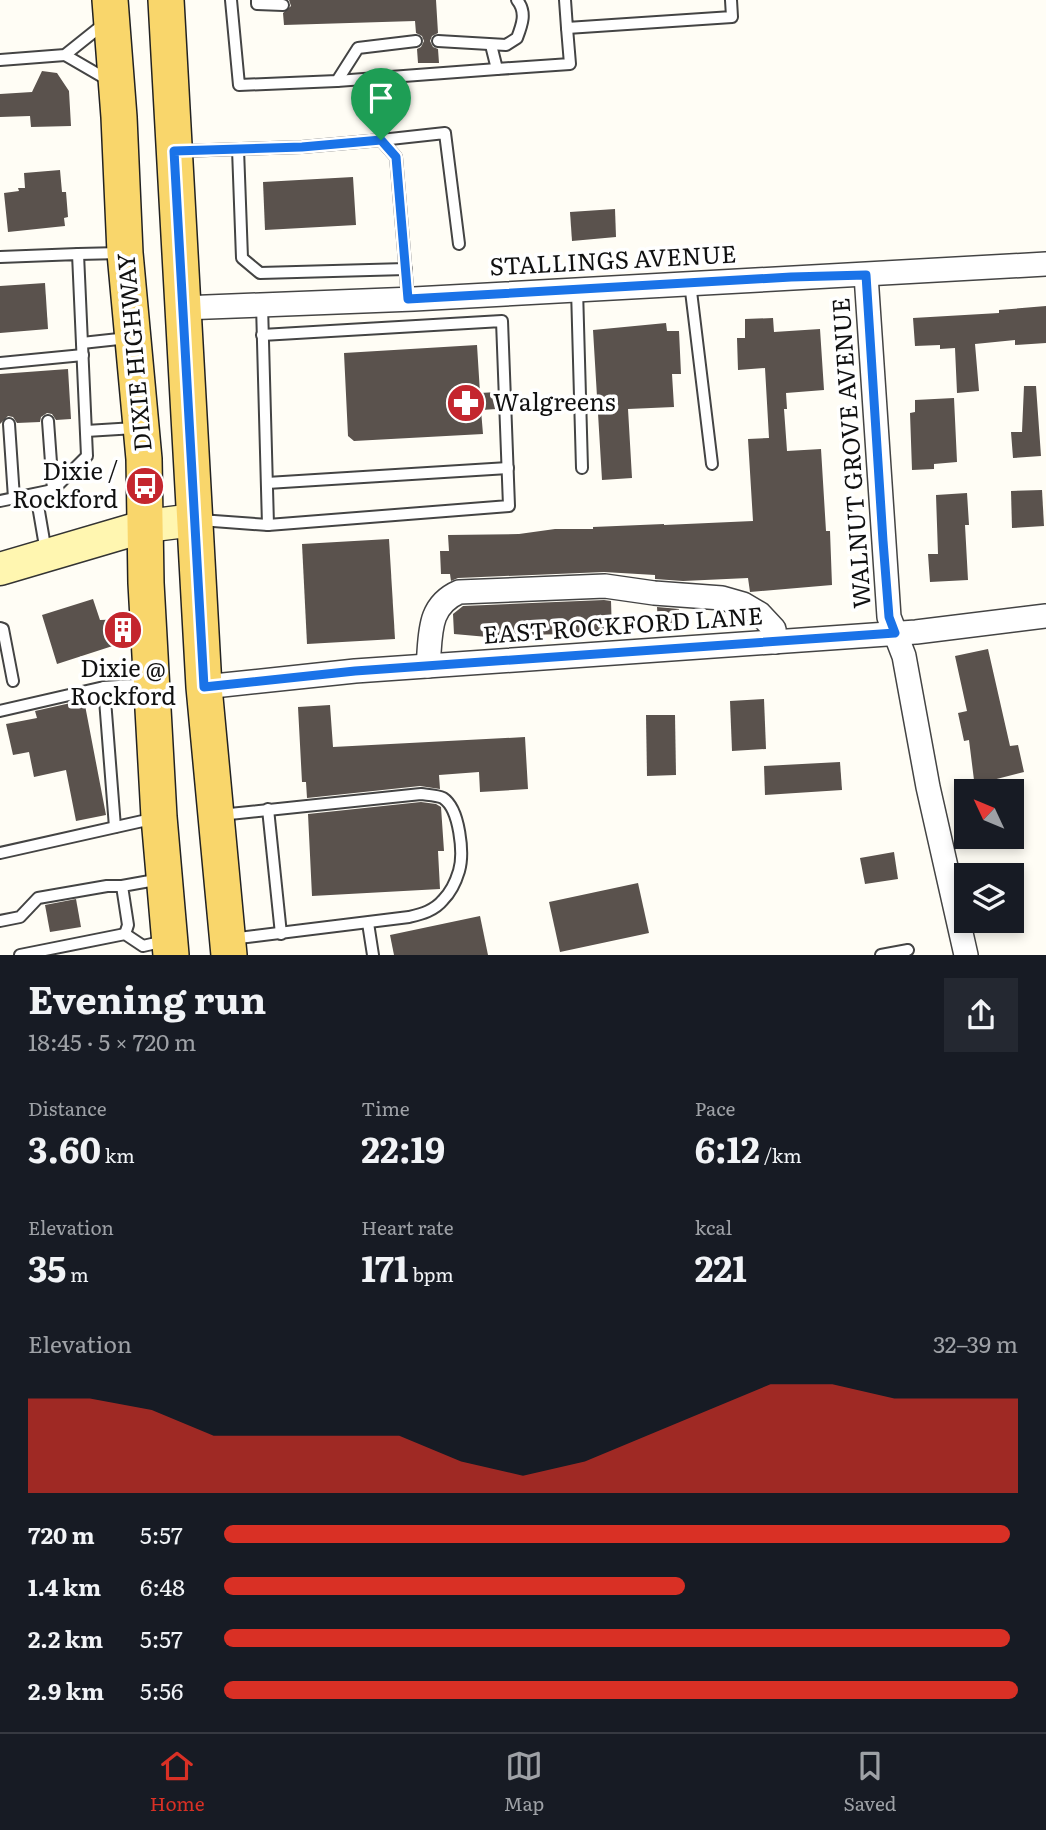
<!DOCTYPE html>
<html lang="en">
<head>
<meta charset="utf-8">
<style>
  body { margin:0; font-family:Literata,serif; background:#242831; color:#f1f3f6; height:100vh; display:flex; flex-direction:column; font-size:26px; white-space:nowrap }
  * { box-sizing:border-box; margin:0 }
  p { font-size:23px; color:#9ea1a6 }
  .icon { flex:none; width:38px; height:38px; fill:none; stroke:currentColor; stroke-width:2; stroke-linecap:round; stroke-linejoin:round }
  .map { position:relative; height:955px; overflow:hidden }
  .details { display:flex; flex-direction:column; background:#171b24; flex:1 }
  .details>* { flex:none }
  .needle { width:46px; rotate:314deg }
  .buttons { position:absolute; left:954px; top:779px; display:grid; gap:14px }
  .buttons a { display:grid; place-items:center; width:70px; height:70px; border-radius:0px; background:#171b24; box-shadow:0 4px 10px #0003; font-size:35px }
  .pin { position:absolute; display:grid; place-items:center; width:60px; height:60px; color:#fff; margin:-72px -30px; border-radius:50% 50% 50% 0; rotate:-45deg; box-shadow:0 0 7px #0007 }
  .pin .icon { rotate:45deg }
  .round { display:grid; place-items:center; flex:none; width:74px; height:74px; border-radius:0px; background:#242831 }
  .headline { display:flex; align-items:center; justify-content:space-between; height:119px; padding:0 28px }
  h1 { font-size:38px; font-weight:700; line-height:52px }
  .figures { display:grid; grid-template-columns:repeat(3,1fr); gap:10px; height:119px; padding:7px 28px }
  .figures div { display:grid; align-content:center }
  .figures b { font-size:35px; font-weight:700 }
  .figures small { font-size:19px; font-weight:400 }
  .figures p { font-size:19px }
  .chart { height:196px; padding:14px 28px }
  .chart p { display:flex; justify-content:space-between }
  .chart svg { width:100%; height:126px; margin-top:7px; fill:#d93025; opacity:.7 }
  ul { padding:0 28px; list-style:none; font-size:23px }
  li { display:grid; grid-template-columns:112px 84px 1fr; align-items:center; height:52px }
  li i { height:18px; border-radius:9px; background:#d93025 }
  .tab-bar { display:flex; justify-content:space-around; align-items:center; height:98px; border-top:2px solid #363941; background:#171b24; font-size:19px; color:#9ea1a6 }
  .tab-bar a { display:grid; justify-items:center; gap:4px }
  .tab-bar .on { color:#d93025 }
  .map>svg:first-child { display:block }
  .building { fill:#5a524d }
  .lines { fill:none; stroke-linecap:round; stroke-linejoin:round }
  .service-casing { stroke:#444; stroke-width:14 }
  .minor-casing { stroke:#444; stroke-width:26 }
  .secondary-casing { stroke:#333; stroke-width:35 }
  .primary-casing { stroke:#222; stroke-width:38 }
  .service { stroke:#fff; stroke-width:10 }
  .minor { stroke:#fff; stroke-width:23 }
  .secondary { stroke:#fff6b0; stroke-width:32 }
  .primary { stroke:#f9d66b; stroke-width:35 }
  .route-casing { stroke:#fff; stroke-width:14 }
  .route { stroke:#1a73e8; stroke-width:9 }
  .labels { text-anchor:middle; stroke-width:7; stroke-linejoin:round; paint-order:stroke }
  .street-label { font-size:24px; fill:#111; stroke:#fff }
  .poi-label { font-size:24px; fill:#111; stroke:#fff; text-anchor:start }
</style>
</head>
<body>
<div class="map">
<svg width="1046" height="955" viewBox="0 0 1046 955">
  <rect width="100%" height="100%" fill="#fffdf5"/>
  <!-- building -->
  <g class="building">
    <path d="M 289,0 L 436,0 L 438,33 L 432,36 L 430,41 L 433,47 L 438,49 L 439,63 L 418,63 L 417,49 L 421,47 L 424,41 L 422,36 L 416,33 L 415,21 L 284,25 L 283,13 L 291,6 Z"/>
    <path d="M 42,71 L 57,73 L 69,91 L 71,126 L 31,127 L 30,116 L 0,117 L 0,94 L 32,92 Z"/>
    <path d="M 60,170 L 62,192 L 66,192 L 68,217 L 64,218 L 65,226 L 8,232 L 4,193 L 19,191 L 18,188 L 25,188 L 24,173 Z"/>
    <path d="M 353,177 L 356,225 L 265,230 L 263,182 Z"/>
    <path d="M 615,209 L 616,237 L 572,241 L 570,212 Z"/>
    <path d="M 45,283 L 48,329 L 0,333 L 0,286 Z"/>
    <path d="M 1046,306 L 1046,343 L 1015,345 L 1015,340 L 975,344 L 979,391 L 957,393 L 955,348 L 940,349 L 940,345 L 915,346 L 913,318 L 999,313 L 999,310 Z"/>
    <path d="M 773,318 L 774,332 L 820,329 L 824,390 L 786,393 L 787,409 L 784,409 L 787,451 L 821,449 L 826,531 L 830,531 L 832,585 L 750,592 L 748,578 L 683,581 L 655,579 L 655,575 L 604,572 L 458,578 L 451,581 L 450,574 L 441,574 L 440,551 L 449,551 L 448,535 L 519,534 L 555,529 L 593,529 L 593,527 L 664,524 L 664,525 L 753,521 L 748,439 L 769,438 L 765,368 L 738,370 L 737,338 L 745,338 L 745,319 Z"/>
    <path d="M 666,323 L 667,331 L 679,331 L 681,374 L 672,374 L 674,407 L 628,409 L 632,478 L 602,480 L 593,330 Z"/>
    <path d="M 477,345 L 480,393 L 497,392 L 497,409 L 481,410 L 483,434 L 354,441 L 348,436 L 344,353 Z"/>
    <path d="M 68,369 L 71,419 L 56,420 L 52,414 L 47,413 L 41,417 L 40,422 L 17,423 L 13,417 L 8,416 L 0,424 L 0,374 Z"/>
    <path d="M 1024,386 L 1036,386 L 1041,456 L 1013,458 L 1011,432 L 1022,432 Z"/>
    <path d="M 954,398 L 957,462 L 934,464 L 934,469 L 912,470 L 910,413 L 915,412 L 915,400 Z"/>
    <path d="M 1042,490 L 1044,526 L 1012,528 L 1011,491 Z"/>
    <path d="M 967,493 L 969,525 L 965,525 L 968,580 L 930,582 L 928,554 L 938,554 L 936,495 Z"/>
    <path d="M 389,539 L 395,639 L 307,644 L 302,544 Z"/>
    <path d="M 93,599 L 100,620 L 127,619 L 128,641 L 57,664 L 42,615 Z"/>
    <path d="M 604,600 L 611,601 L 612,633 L 522,635 L 522,640 L 454,634 L 453,614 L 463,606 Z"/>
    <path d="M 657,607 L 679,609 L 680,623 L 658,623 Z"/>
    <path d="M 988,649 L 1010,746 L 1018,745 L 1024,772 L 981,783 L 980,779 L 974,780 L 969,740 L 964,741 L 958,713 L 967,711 L 955,656 Z"/>
    <path d="M 764,699 L 766,749 L 732,751 L 730,701 Z"/>
    <path d="M 84,700 L 106,815 L 76,821 L 66,770 L 34,777 L 29,752 L 13,755 L 6,724 L 37,718 L 35,711 Z"/>
    <path d="M 330,705 L 333,747 L 525,737 L 528,789 L 480,792 L 479,772 L 439,775 L 440,789 L 420,786 L 307,798 L 306,782 L 302,782 L 298,707 Z"/>
    <path d="M 646,715 L 675,715 L 676,775 L 647,776 Z"/>
    <path d="M 840,762 L 842,790 L 765,795 L 764,766 Z"/>
    <path d="M 421,802 L 436,804 L 441,807 L 444,851 L 438,851 L 440,889 L 312,896 L 308,814 Z"/>
    <path d="M 894,852 L 898,879 L 865,884 L 860,858 Z"/>
    <path d="M 638,883 L 649,933 L 560,952 L 549,902 Z"/>
    <path d="M 76,899 L 81,927 L 50,932 L 45,905 Z"/>
    <path d="M 480,916 L 488,955 L 394,955 L 390,935 Z"/>
  </g>
  <g class="lines">
    <!-- service casing -->
    <g class="service-casing">
      <g id="service">
        <path d="M 231,0 L 239,85 L 337,81 L 497,69"/>
        <path d="M 257,0 L 257,4 L 283,5"/>
        <path d="M 565,0 L 567,28 L 732,17 L 731,0"/>
        <path d="M 438,41 L 506,45 L 517,38 C 522,25 527,12 517,0"/>
        <path d="M 491,45 L 497,69 L 570,64 L 567,28"/>
        <path d="M 65,55 L 108,80"/>
        <path d="M 0,60 L 65,55 L 105,23"/>
        <path d="M 337,81 L 358,48 L 416,41"/>
        <path d="M 381,140 L 445,133 L 459,244"/>
        <path d="M 238,149 L 242,258 L 260,273 L 406,269"/>
        <path d="M 180,151 L 302,147 L 381,140 L 396,157 L 408,299"/>
        <path d="M 78,254 L 121,253"/>
        <path d="M 0,257 L 78,254 L 87,456 L 53,490 L 0,501"/>
        <path d="M 690,283 L 712,464"/>
        <path d="M 577,289 L 582,468"/>
        <path d="M 262,305 L 268,525"/>
        <path d="M 82,343 L 128,338"/>
        <path d="M 0,363 L 83,355"/>
        <path d="M 48,421 L 53,490"/>
        <path d="M 9,424 L 14,498"/>
        <path d="M 86,431 L 135,428"/>
        <path d="M 267,483 L 508,468"/>
        <path d="M 36,494 L 46,552"/>
        <path d="M 200,520 L 268,525 L 509,506 L 502,321 L 262,335"/>
        <path d="M 0,628 L 3,629 L 13,681"/>
        <path d="M 104,687 L 115,827"/>
        <path d="M 0,711 L 104,687 L 149,684"/>
        <path d="M 268,809 L 281,934"/>
        <path d="M 220,815 L 421,794 C 428,795 437,795 443,798 C 460,809 464,854 459,871 C 456,881 450,893 443,900 C 434,911 421,914 409,917 L 231,939"/>
        <path d="M 0,853 L 156,818"/>
        <path d="M 0,921 L 20,917 L 38,898 L 107,886 L 122,886"/>
        <path d="M 368,923 L 373,955"/>
        <path d="M 125,934 L 128,925 L 122,886 L 161,879"/>
        <path d="M 20,955 L 125,934 L 143,946 L 165,941"/>
        <path d="M 881,955 L 908,950"/>
      </g>
    </g>
    <!-- minor casing -->
    <g class="minor-casing">
      <g id="minor">
        <path d="M 866,275 L 889,617 L 904,656 L 928,787 L 966,955"/>
        <path d="M 182,308 L 414,299 L 1046,264"/>
        <path d="M 428,666 C 431,635 427,606 459,592 L 605,586 L 654,593 L 722,598 L 743,604 L 760,614 L 774,629 L 775,642"/>
        <path d="M 204,687 L 355,671 L 916,632 L 1046,616"/>
      </g>
    </g>
    <!-- secondary casing -->
    <g class="secondary-casing">
      <path id="secondary" d="M 0,569 L 146,526 L 194,520"/>
    </g>
    <!-- primary casing -->
    <g class="primary-casing">
      <g id="primary">
        <path d="M 110,0 L 119,117 L 125,253 L 144,459 L 146,583 L 159,817 L 171,955"/>
        <path d="M 166,0 L 204,687 L 229,955"/>
      </g>
    </g>
    <!-- service -->
    <use href="#service" class="service"/>
    <!-- minor -->
    <use href="#minor" class="minor"/>
    <!-- secondary -->
    <use href="#secondary" class="secondary"/>
    <!-- primary -->
    <use href="#primary" class="primary"/>
  </g>
  <g class="lines">
    <!-- route casing -->
    <g class="route-casing">
      <path id="route" d="M 381,140 L 396,157 L 408,299 L 791,277 L 866,275 L 883,541 L 889,617 L 895,633 L 355,671 L 204,687 L 174,151 L 302,147 Z"/>
    </g>
    <!-- route -->
    <use href="#route" class="route"/>
  </g>
  <!-- icons -->
  <defs>
    <g id="pharmacy-disc" transform="scale(2.0125)"><circle r="9.5" fill="#c4262e" stroke="#fff"/><path d="M-2-6h4v4h4v4h-4v4h-4v-4h-4v-4h4Z" fill="#fff"/></g>
    <g id="bus-disc" transform="scale(2.0125)"><circle r="9.5" fill="#c4262e" stroke="#fff"/><path d="M-5-6H5V4H4V6H2V4H-2V6H-4V4H-5ZM-3.5-4V0h7V-4ZM-3.5 1.2v1.5H-2V1.2ZM2 1.2v1.5H3.5V1.2Z" fill="#fff"/></g>
    <g id="building-disc" transform="scale(2.0125)"><circle r="9.5" fill="#c4262e" stroke="#fff"/><path d="M-4-6H4V6H1V3H-1V6H-4ZM-2.5-4.3h1.7v1.8h-1.7ZM.8-4.3h1.7v1.8H.8ZM-2.5-1h1.7V.8h-1.7ZM.8-1h1.7V.8H.8Z" fill="#fff"/></g>
  </defs>
  <g fill-rule="evenodd">
    <use href="#pharmacy-disc" x="466" y="403"/>
    <use href="#bus-disc" x="145" y="486"/>
    <use href="#building-disc" x="123" y="630"/>
  </g>
  <g class="labels">
    <!-- street labels -->
    <g class="street-label">
      <text transform="translate(613 261) rotate(-3)" y="8">STALLINGS AVENUE</text>
      <text transform="translate(135 352) rotate(-95)" y="8">DIXIE HIGHWAY</text>
      <text transform="translate(852 453) rotate(-94)" y="8">WALNUT GROVE AVENUE</text>
      <text transform="translate(623 626) rotate(-4)" y="8">EAST ROCKFORD LANE</text>
    </g>
    <!-- poi labels -->
    <g class="poi-label">
      <text x="493" y="411">Walgreens</text>
      <text x="118" y="480" text-anchor="end">Dixie /<tspan x="118" dy="28">Rockford</tspan></text>
      <text x="123" y="677" text-anchor="middle">Dixie @<tspan x="123" dy="28">Rockford</tspan></text>
    </g>
  </g>
</svg>
<div class="buttons">
<a><svg class="needle" viewBox="-14 -14 28 28"><path d="M0-13l5 13h-10z" fill="#e53935"/><path d="M0 13l5-13h-10z" fill="#9ea1a6"/></svg></a>
<a><svg class="icon" aria-label="layers" viewBox="0 0 24 24"><path d="M12 4l9 5-9 5-9-5zM3 14l9 5 9-5"/></svg></a>
</div>
<div class="pin" style="left:381px;top:140px;background:#1e9e55"><svg class="icon" aria-label="arrive" viewBox="0 0 24 24"><path d="M6 21V4h12l-3 4 3 4H6"/></svg></div>
</div>
<section class="details">
<div class="headline"><div><h1>Evening run</h1><p>18:45 · 5 × 720 m</p></div><a class="round"><svg class="icon" aria-label="share" viewBox="0 0 24 24"><path d="M12 15V3M7 8l5-5 5 5M5 13v7h14v-7"/></svg></a></div>
<div class="figures">
<div><p>Distance</p><b>3.60<small> km</small></b></div>
<div><p>Time</p><b>22:19</b></div>
<div><p>Pace</p><b>6:12<small> /km</small></b></div>
</div>
<div class="figures">
<div><p>Elevation</p><b>35<small> m</small></b></div>
<div><p>Heart rate</p><b>171<small> bpm</small></b></div>
<div><p>kcal</p><b>221</b></div>
</div>
<div class="chart"><p><span>Elevation</span>32–39 m</p>
<svg viewBox="0 0 160 44" preserveAspectRatio="none"><path d="M0 44V11L10 11L20 15L30 24L40 24L50 24L60 24L70 33L80 38L90 33L100 24L110 15L120 6L130 6L140 11L150 11L160 11V44z"/></svg>
</div>
<ul>
<li><b>720 m</b>5:57<i style="width:99%"></i></li>
<li><b>1.4 km</b>6:48<i style="width:58%"></i></li>
<li><b>2.2 km</b>5:57<i style="width:99%"></i></li>
<li><b>2.9 km</b>5:56<i style="width:100%"></i></li>
</ul>
</section>
<nav class="tab-bar">
<a class="on"><svg class="icon" aria-label="home" viewBox="0 0 24 24"><path d="M3 11l9-7 9 7M6 9v11h12V9"/></svg>Home</a>
<a><svg class="icon" aria-label="map" viewBox="0 0 24 24"><path d="M3 6l6-2 6 2 6-2v14l-6 2-6-2-6 2zM9 4v14M15 6v14"/></svg>Map</a>
<a><svg class="icon" aria-label="saved" viewBox="0 0 24 24"><path d="M7 4h10v16l-5-4-5 4z"/></svg>Saved</a>
</nav>
</body>
</html>
